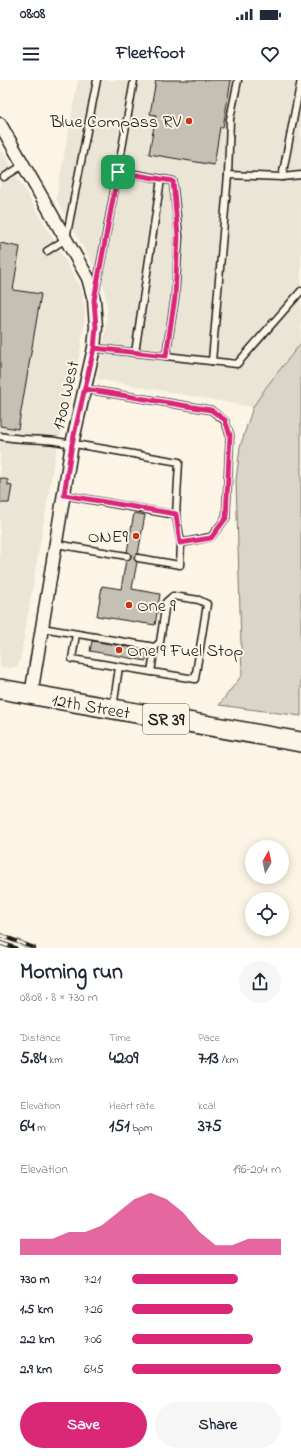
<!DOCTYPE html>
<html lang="en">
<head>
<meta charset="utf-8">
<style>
  body { margin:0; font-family:"Indie Flower",sans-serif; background:#f6f6f7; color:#1f2937; height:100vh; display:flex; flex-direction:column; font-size:15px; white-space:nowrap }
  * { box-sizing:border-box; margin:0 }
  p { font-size:13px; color:#747a83 }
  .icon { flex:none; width:22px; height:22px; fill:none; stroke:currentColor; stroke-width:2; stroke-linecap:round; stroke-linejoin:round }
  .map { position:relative; height:868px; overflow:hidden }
  .panel { display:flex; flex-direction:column; background:#fff; flex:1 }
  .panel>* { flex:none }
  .needle { width:26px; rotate:9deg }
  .controls { position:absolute; left:245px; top:760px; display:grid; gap:8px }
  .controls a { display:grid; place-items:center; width:44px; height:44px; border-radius:50%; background:#fff; box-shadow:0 2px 10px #0003; font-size:20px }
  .pin { position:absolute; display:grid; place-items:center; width:34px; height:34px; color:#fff; margin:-17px; border-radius:8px; box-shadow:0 2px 6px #0006 }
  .round { display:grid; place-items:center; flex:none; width:42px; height:42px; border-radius:21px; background:#f6f6f7 }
  .overview { display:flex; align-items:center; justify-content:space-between; height:68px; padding:0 20px }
  h1 { font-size:22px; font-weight:700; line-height:30px }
  .figures { display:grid; grid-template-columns:repeat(3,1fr); gap:6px; height:68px; padding:4px 20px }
  .figures div { display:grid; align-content:center }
  .figures b { font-size:17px; font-weight:700 }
  .figures small { font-size:11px; font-weight:400 }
  .figures p { font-size:11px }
  .chart { height:112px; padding:8px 20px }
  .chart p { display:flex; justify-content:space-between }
  .chart svg { width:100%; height:72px; margin-top:4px; fill:#db2777; opacity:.7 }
  .button { display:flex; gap:8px; margin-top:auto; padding:8px 20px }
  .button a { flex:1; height:46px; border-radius:24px; background:#db2777; color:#fff; font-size:16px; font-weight:700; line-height:46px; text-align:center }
  .button a+a { background:#f6f6f7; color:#1f2937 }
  ul { padding:0 20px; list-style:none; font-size:13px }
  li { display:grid; grid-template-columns:64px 48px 1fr; align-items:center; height:30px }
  li i { height:10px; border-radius:5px; background:#db2777 }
  .status { display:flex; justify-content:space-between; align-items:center; height:28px; padding:0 20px; background:#fff; direction:ltr }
  .status svg { height:11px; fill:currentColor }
  header { display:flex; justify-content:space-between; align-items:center; height:52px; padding:0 20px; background:#fff; font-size:18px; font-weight:700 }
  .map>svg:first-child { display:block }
  .built { fill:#ebe5d6 }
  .green { fill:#dbd5c8; stroke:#7c7872 }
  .building { fill:#c4c0b3; stroke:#1c1c1c }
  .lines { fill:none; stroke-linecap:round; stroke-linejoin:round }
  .service-casing { stroke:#1c1c1c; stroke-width:9 }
  .minor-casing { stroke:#1c1c1c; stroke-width:15 }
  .primary-casing { stroke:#1c1c1c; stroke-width:22 }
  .service { stroke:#fcf5e5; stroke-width:6 }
  .minor { stroke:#fcf5e5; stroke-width:12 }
  .primary { stroke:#fcf5e5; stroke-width:19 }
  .rail-casing { stroke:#1c1c1c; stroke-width:4.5 }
  .rail { stroke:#fcf5e5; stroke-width:3; stroke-dasharray:9; stroke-linecap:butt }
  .route-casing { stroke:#fff; stroke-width:8 }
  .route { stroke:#db2777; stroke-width:5 }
  .poi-dot { fill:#c8321e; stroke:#fcf5e5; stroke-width:1.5 }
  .labels { text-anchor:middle; stroke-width:4; stroke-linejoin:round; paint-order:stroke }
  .shield { fill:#fcf5e5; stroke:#5f5d58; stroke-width:1 }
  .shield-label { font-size:17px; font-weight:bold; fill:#1c1c1c }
  .poi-label { font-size:18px; fill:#1c1c1c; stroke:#fcf5e5; text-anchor:end }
  .street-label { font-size:18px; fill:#1c1c1c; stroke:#fcf5e5 }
</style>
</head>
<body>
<div class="status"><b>08:08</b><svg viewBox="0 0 49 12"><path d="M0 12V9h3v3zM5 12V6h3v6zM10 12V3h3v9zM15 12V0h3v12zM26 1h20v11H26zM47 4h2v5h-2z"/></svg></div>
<header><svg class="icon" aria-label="menu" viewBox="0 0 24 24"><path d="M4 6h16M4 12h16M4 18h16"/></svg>Fleetfoot<svg class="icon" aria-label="heart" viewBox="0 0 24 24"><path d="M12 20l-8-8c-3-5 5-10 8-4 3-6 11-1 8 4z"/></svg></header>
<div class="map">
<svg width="301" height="868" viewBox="0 0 301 868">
  <rect width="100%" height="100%" fill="#fcf5e5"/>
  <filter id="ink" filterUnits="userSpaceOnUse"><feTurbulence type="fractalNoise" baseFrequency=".025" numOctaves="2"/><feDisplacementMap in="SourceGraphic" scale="8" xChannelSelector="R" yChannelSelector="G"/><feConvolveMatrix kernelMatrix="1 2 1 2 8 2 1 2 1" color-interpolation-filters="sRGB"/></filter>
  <g filter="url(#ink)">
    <!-- built -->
    <g class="built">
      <path d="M 78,0 L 301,0 L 301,263 L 267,306 L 253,327 L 97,299 L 106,249 L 107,226 L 104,207 L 97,192 L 56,119 Z"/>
      <path d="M 0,67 L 71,190 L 81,209 L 85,229 L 84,247 L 77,290 L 55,376 L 20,581 L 17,586 L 11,588 L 0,586 Z"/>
    </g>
    <!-- green -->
    <path class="green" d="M 301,263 L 301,636 L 219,625 L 242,595 L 236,401 L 240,367 L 253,327 L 267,306 Z"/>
    <!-- building -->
    <g class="building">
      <path d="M 156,0 L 231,0 L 223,47 L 220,47 L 214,85 L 149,74 L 156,35 L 150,34 Z"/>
      <path d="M 0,163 L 20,167 L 13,210 L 41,214 L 18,349 L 0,346 Z"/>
      <path d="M 0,398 L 8,400 L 8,405 L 12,406 L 9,423 L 0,423 Z"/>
      <path d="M 134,433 L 145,435 L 138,474 L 134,477 L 137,482 L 132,509 L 160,514 L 155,545 L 97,536 L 102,506 L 121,509 L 126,480 L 131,477 L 131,474 L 127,472 Z"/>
      <path d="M 92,561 L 148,570 L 146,581 L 90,571 Z"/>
    </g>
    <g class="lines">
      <!-- service casing -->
      <g class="service-casing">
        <g id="service">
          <path d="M 118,91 L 134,0"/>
          <path d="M 228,95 L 230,39 L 238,0"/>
          <path d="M 4,97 L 25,84"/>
          <path d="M 282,97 L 301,95"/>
          <path d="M 47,171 L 66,159 L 97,0"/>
          <path d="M 95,214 L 118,91 L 173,101 L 179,156 L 175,217 L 166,276"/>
          <path d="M 94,268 L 237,284 L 301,211"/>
          <path d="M 135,273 L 161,99"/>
          <path d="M 212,281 L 228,95 L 282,97 L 301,0"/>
          <path d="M 85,309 L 211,330 L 225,341 L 230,355 L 226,438 L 211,457 L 181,463"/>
          <path d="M 0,356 C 18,360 36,359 55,361 C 96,367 138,375 179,382 L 176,435 L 181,463 L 180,485 L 138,478"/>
          <path d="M 64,415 L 176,435"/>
          <path d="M 56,464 L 127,476"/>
          <path d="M 42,548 L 155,567 L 151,592"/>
          <path d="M 76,554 L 72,579 L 195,599 L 207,524 L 199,520 L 173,516 L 166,522 L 160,562 L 155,567"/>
          <path d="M 113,628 L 119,587"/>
        </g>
      </g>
      <!-- minor casing -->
      <g class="minor-casing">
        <path id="minor" d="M 0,44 L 88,198 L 94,220 L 96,247 L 94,268 L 72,364 L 31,615"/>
      </g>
      <!-- primary casing -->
      <g class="primary-casing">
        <path id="primary" d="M 0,609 L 301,662"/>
      </g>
      <!-- service -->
      <use href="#service" class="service"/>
      <!-- minor -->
      <use href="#minor" class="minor"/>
      <!-- primary -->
      <use href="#primary" class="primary"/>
      <!-- rail casing -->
      <g class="rail-casing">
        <g id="rail">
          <path d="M 0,855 L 34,868"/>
          <path d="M 0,863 L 15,868"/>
        </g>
      </g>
      <!-- rail -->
      <use href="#rail" class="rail"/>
    </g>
  </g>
  <g class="lines" filter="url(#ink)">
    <!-- route casing -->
    <g class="route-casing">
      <path id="route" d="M 118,92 L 94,220 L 96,247 L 94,268 L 72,364 L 64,415 L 176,434 L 180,463 L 211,458 L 226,438 L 230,355 L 225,340 L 211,330 L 85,309 L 94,268 L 166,276 L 175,217 L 178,156 L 173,101 L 118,92"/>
    </g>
    <!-- route -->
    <use href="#route" class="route"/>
  </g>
  <!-- markers -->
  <g class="poi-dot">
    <circle cx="189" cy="41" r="4"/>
    <circle cx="136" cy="456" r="4"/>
    <circle cx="129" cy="525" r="4"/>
    <circle cx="119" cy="570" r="4"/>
  </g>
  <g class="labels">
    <!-- shield labels -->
    <rect class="shield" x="143" y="624" width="46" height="30" rx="3"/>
    <g class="shield-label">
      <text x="166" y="645">SR 39</text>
    </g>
    <!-- poi labels -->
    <g class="poi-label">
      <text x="181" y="47">Blue Compass RV</text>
      <text x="128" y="462">ONE9</text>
      <text x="137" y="531" text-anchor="start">One 9</text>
      <text x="127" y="576" text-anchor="start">One 9 Fuel Stop</text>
    </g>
    <!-- street labels -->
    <g class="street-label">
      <text transform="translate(65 315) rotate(-77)" y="6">1700 West</text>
      <text transform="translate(91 626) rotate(10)" y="6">12th Street</text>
    </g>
  </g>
</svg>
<div class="controls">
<a><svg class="needle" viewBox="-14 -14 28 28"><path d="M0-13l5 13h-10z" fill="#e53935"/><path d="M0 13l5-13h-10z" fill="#747a83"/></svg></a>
<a><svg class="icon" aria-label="locate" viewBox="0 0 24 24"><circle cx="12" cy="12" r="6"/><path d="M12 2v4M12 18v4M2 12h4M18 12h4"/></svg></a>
</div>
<div class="pin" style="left:118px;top:92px;background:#1e9e55"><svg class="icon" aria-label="arrive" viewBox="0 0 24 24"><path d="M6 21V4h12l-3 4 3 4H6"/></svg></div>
</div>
<section class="panel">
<div class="overview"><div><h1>Morning run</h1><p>08:08 · 8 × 730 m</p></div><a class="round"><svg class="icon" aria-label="share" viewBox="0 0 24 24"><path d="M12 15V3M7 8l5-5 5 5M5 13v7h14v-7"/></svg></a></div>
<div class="figures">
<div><p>Distance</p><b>5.84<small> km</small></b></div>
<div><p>Time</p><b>42:09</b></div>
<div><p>Pace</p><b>7:13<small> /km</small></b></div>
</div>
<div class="figures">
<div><p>Elevation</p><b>64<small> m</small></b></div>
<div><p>Heart rate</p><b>151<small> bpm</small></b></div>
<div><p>kcal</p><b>375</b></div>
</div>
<div class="chart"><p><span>Elevation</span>196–204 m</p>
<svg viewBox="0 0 160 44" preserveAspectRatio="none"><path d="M0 44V34L10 34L20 34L30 30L40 30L50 26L60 18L70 10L80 6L90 10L100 18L110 30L120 38L130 38L140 34L150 34L160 34V44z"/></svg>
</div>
<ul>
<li><b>730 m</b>7:21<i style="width:71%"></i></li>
<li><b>1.5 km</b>7:26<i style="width:68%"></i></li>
<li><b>2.2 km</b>7:06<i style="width:81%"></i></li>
<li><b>2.9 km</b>6:45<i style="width:100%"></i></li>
</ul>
<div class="button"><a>Save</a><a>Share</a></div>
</section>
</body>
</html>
